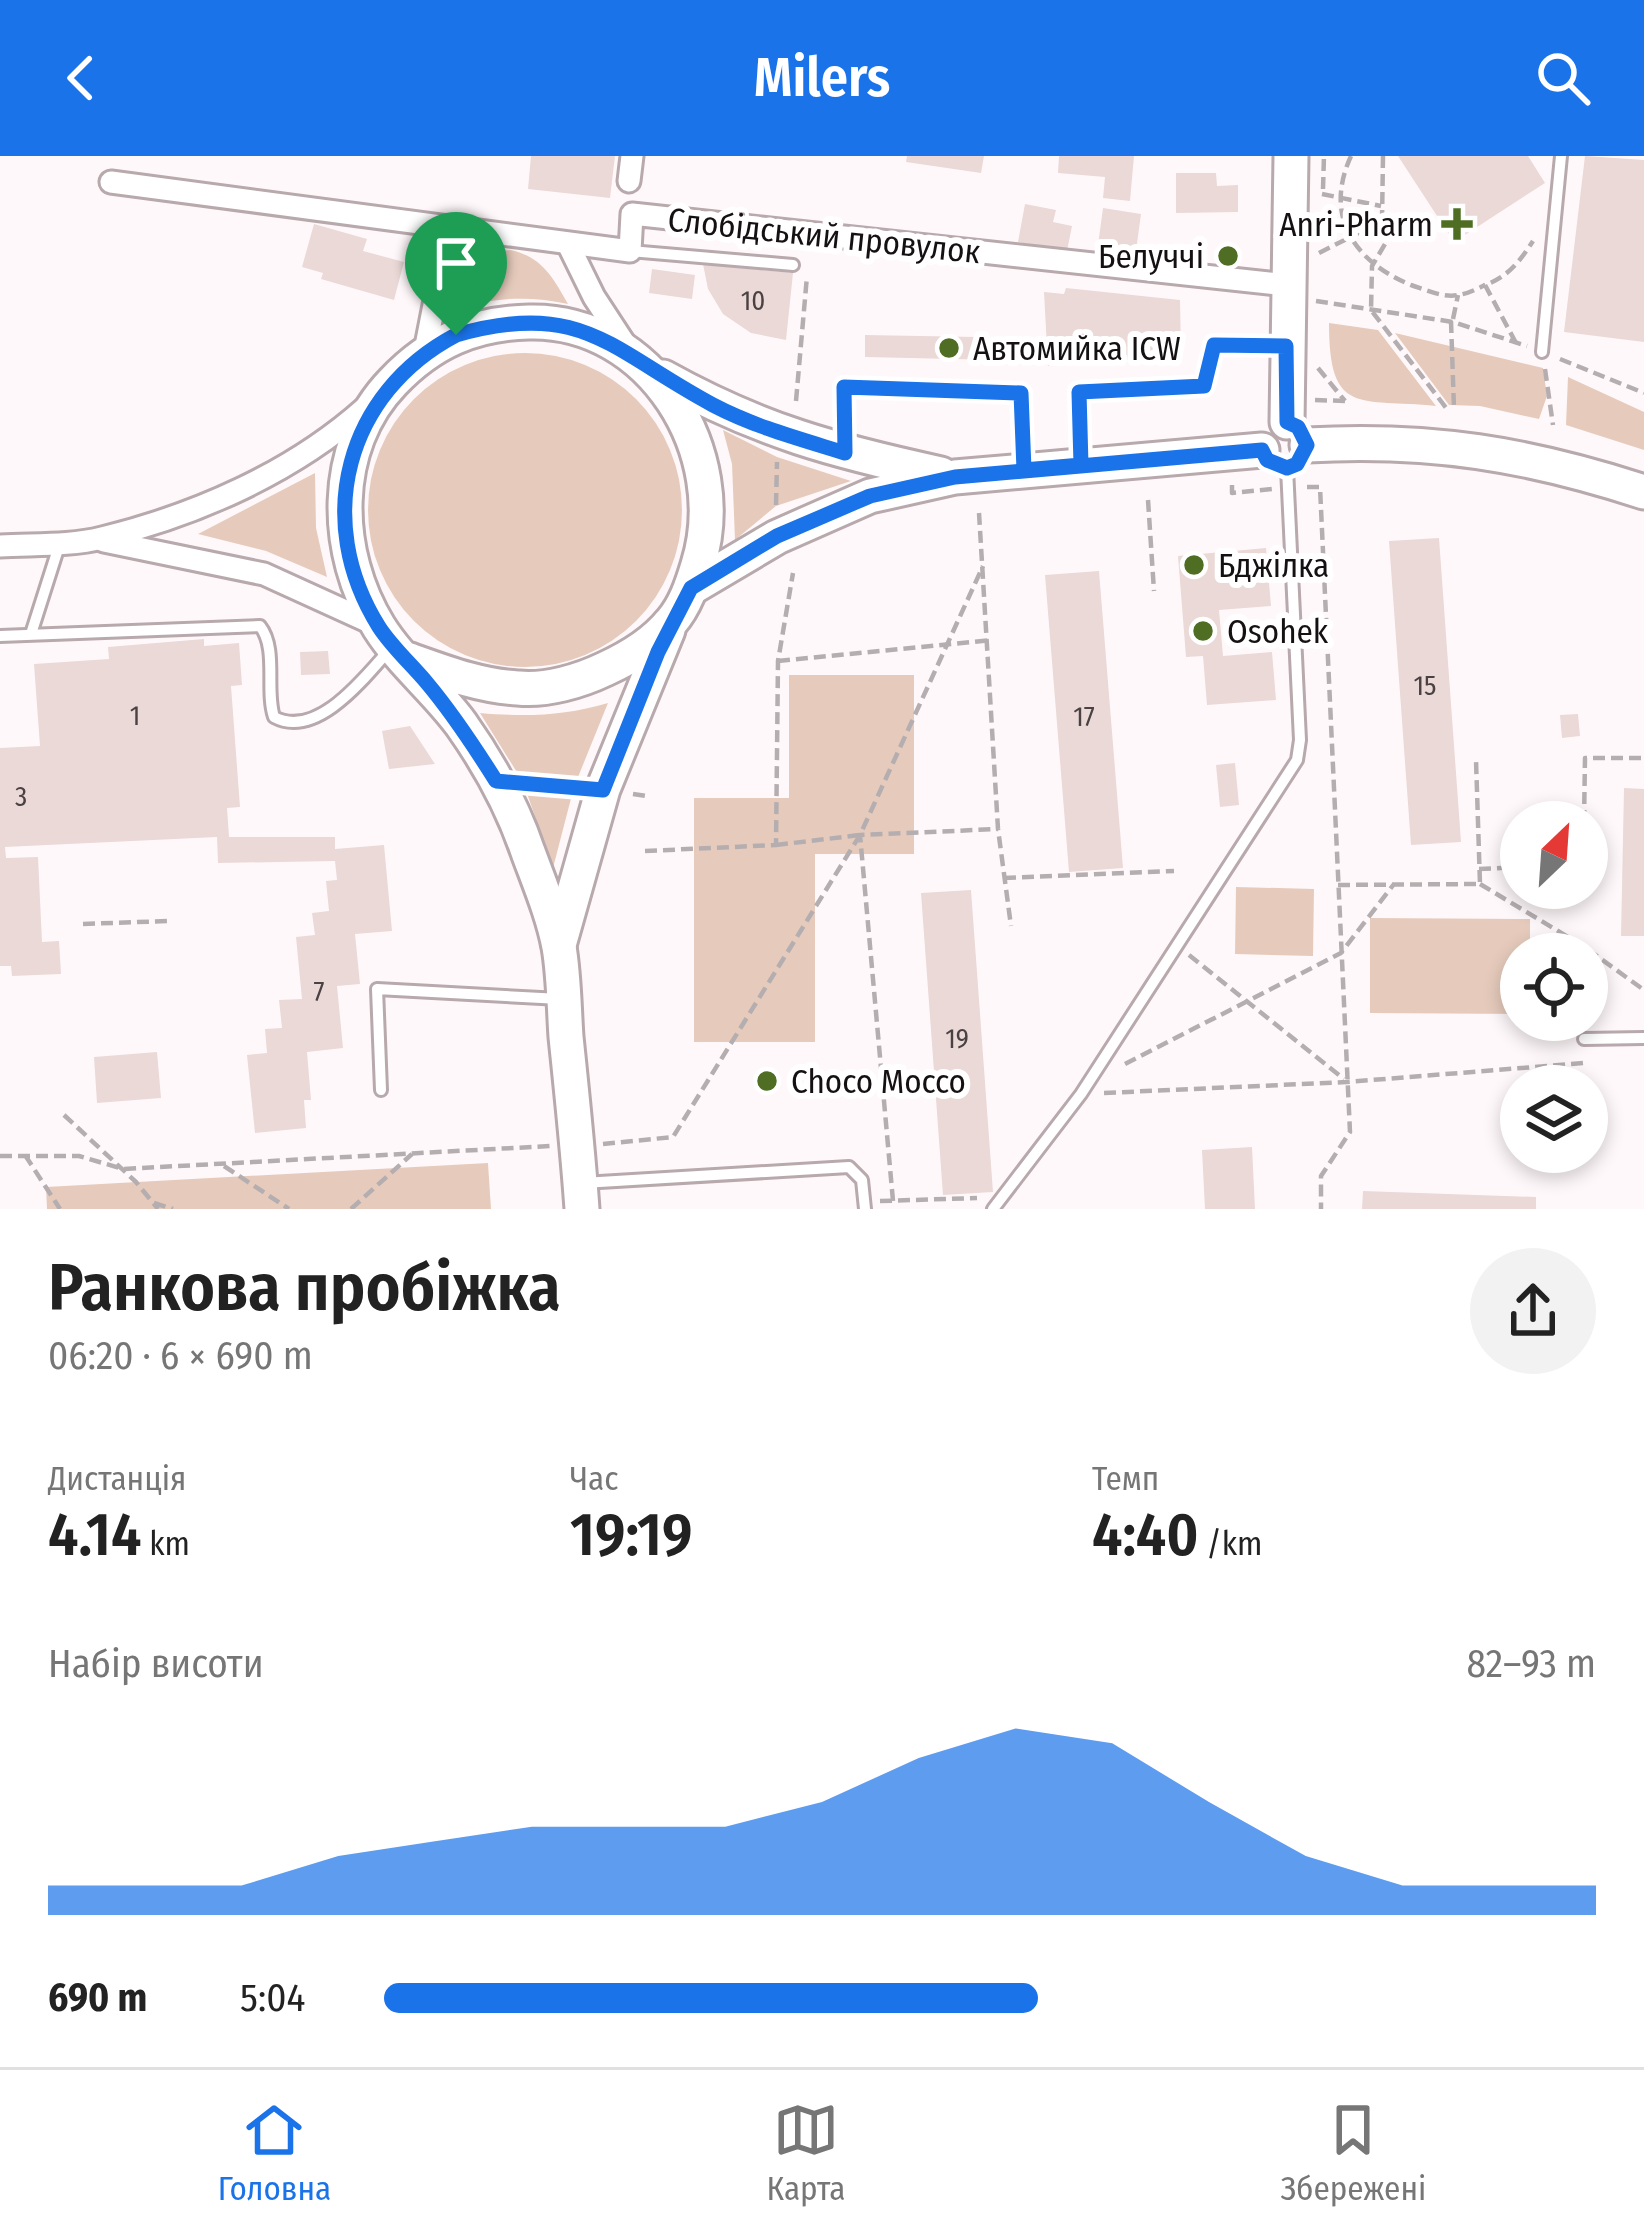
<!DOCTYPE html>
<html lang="uk">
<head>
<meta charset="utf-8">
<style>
  body { margin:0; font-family:"Fira Sans Condensed",sans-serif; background:#f2f2f2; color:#222; height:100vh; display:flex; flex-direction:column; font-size:45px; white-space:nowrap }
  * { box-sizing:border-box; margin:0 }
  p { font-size:39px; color:#767676 }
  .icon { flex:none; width:66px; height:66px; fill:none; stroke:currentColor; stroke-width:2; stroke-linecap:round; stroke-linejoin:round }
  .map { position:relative; height:1053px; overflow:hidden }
  .side { display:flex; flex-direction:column; background:#fff; flex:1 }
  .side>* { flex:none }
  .needle { width:78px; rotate:25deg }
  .controls { position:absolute; left:1500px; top:645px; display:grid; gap:24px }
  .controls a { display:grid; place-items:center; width:108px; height:108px; border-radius:50%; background:#fff; box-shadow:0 6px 18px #0003; font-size:60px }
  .pin { position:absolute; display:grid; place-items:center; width:102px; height:102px; color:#fff; margin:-123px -51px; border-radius:50% 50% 50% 0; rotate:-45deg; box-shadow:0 0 12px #0007 }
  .pin .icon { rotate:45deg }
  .round { display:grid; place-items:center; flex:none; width:126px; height:126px; border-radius:63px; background:#f2f2f2 }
  .headline { display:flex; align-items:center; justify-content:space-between; height:204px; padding:0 48px }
  h1 { font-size:66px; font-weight:600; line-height:90px }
  .metrics { display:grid; grid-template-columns:repeat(3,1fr); gap:18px; height:204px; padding:12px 48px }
  .metrics div { display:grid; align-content:center }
  .metrics b { font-size:60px; font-weight:600 }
  .metrics small { font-size:33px; font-weight:400 }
  .metrics p { font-size:33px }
  .chart { height:336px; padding:24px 48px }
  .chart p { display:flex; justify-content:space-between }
  .chart svg { width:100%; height:216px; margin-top:12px; fill:#1a73e8; opacity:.7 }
  ul { padding:0 48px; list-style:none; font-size:39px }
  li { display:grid; grid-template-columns:192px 144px 1fr; align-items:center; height:90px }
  li i { height:30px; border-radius:15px; background:#1a73e8 }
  header { display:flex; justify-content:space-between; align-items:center; height:156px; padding:0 48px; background:#1a73e8; color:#fff; font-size:54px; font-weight:600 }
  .dock { display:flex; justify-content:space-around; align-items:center; height:168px; border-top:3px solid #e0e0e0; background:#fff; font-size:33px; color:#767676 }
  .dock a { display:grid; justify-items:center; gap:6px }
  .dock .on { color:#1a73e8 }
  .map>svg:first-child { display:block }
  .green { fill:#e6cbbc }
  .building { fill:#ead9d7 }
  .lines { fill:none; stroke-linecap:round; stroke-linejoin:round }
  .lane-casing { stroke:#b8a9ad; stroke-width:16 }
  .street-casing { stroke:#b8a9ad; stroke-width:27 }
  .secondary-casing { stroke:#b8a9ad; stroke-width:39 }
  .path { stroke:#b5aeb0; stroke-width:4.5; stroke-dasharray:12 6; stroke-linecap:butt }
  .lane { stroke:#fff; stroke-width:10 }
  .street { stroke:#fff; stroke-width:21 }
  .secondary { stroke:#fff; stroke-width:33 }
  .route-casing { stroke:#fff; stroke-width:24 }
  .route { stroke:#1a73e8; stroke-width:15 }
  .poi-dot { fill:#4f6e23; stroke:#fff; stroke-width:4.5 }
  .labels { text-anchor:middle; stroke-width:12; stroke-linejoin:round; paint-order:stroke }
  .number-label { font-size:27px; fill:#4a4242 }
  .poi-label { font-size:33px; fill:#151011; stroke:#fff; text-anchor:start }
  .street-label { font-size:33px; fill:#151011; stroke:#fff }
</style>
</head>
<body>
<header><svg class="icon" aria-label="back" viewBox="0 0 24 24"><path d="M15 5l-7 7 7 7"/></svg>Milers<svg class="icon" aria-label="search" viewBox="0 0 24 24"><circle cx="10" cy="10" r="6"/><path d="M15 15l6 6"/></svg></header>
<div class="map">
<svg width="1644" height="1053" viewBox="0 0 1644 1053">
  <rect width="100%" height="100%" fill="#fff8fa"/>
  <!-- green -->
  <g class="green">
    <path d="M 510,94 C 541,100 553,121 568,148 C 528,139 495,142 456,152 L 472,106 L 493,96 Z"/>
    <path d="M 1329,167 L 1378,174 L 1436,250 C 1359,242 1329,261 1329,167 Z"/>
    <path d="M 1395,177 L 1543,212 L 1547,240 L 1539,263 L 1480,250 L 1449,249 Z"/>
    <circle cx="525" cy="354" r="157"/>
    <path d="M 1568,221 L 1644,256 L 1644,294 L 1566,269 Z"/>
    <path d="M 723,274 L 777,301 L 851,325 L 776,350 L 735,384 L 732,308 Z"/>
    <path d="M 315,317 L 316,372 L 327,421 L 266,395 L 198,378 Z"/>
    <path d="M 789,519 L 914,519 L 914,698 L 815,698 L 815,886 L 694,886 L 694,642 L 789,642 Z"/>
    <path d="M 608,547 L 574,631 L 553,712 L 523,626 L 480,557 C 526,561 564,560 608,547 Z"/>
    <path d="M 1236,731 L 1314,733 L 1313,800 L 1235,798 Z"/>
    <path d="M 1370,762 L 1530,763 L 1530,798 L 1521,798 L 1521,858 L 1370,857 Z"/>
    <path d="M 488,1007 L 491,1053 L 47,1053 L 46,1031 Z"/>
  </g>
  <!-- building -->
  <g class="building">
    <path d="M 531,0 L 615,0 L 610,42 L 528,33 Z"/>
    <path d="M 907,0 L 984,0 L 981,17 L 906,6 Z"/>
    <path d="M 1059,0 L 1134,0 L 1130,45 L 1103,42 L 1105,21 L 1058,17 Z"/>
    <path d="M 1398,0 L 1528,0 L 1545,27 L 1454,86 Z"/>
    <path d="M 1585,0 L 1644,4 L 1644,186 L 1564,176 Z"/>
    <path d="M 1176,17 L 1216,17 L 1217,30 L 1238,29 L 1238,56 L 1176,57 Z"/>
    <path d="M 1025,48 L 1056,54 L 1053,66 L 1072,70 L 1067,95 L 1018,86 Z"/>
    <path d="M 1103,52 L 1141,58 L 1136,95 L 1098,89 Z"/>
    <path d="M 314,68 L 367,83 L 363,95 L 404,106 L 394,144 L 321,123 L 323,117 L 302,111 Z"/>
    <path d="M 1217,93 L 1239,94 L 1238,107 L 1217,106 Z"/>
    <path d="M 703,108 L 793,117 L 786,184 L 751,177 L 723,158 L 708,133 Z"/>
    <path d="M 652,113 L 695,119 L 692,143 L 649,137 Z"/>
    <path d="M 1066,132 L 1180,144 L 1181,199 L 1048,210 L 1044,136 L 1064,138 Z"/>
    <path d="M 865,179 L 1035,182 L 1034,205 L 865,201 Z"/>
    <path d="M 1439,382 L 1461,686 L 1411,689 L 1389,385 Z"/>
    <path d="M 1266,392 L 1271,450 L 1219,454 L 1223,500 L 1272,496 L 1276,544 L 1207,549 L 1203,500 L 1186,501 L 1178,400 Z"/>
    <path d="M 1099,415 L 1123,712 L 1069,716 L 1045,419 Z"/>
    <path d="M 204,483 L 204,490 L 239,487 L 242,529 L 231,530 L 240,651 L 227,652 L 229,681 L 335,681 L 335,693 L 384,689 L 392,775 L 355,778 L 360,828 L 337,830 L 343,892 L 307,896 L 311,944 L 304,944 L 306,972 L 255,977 L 247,899 L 267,897 L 265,873 L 282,872 L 279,844 L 302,843 L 296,781 L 315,779 L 312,757 L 329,755 L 326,725 L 337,724 L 335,705 L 218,707 L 217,681 L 5,691 L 6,702 L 38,701 L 42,786 L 59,785 L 61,818 L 12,820 L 11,810 L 0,810 L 0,592 L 40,590 L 34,508 L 109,503 L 108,491 Z"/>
    <path d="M 328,495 L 330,518 L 301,519 L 300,496 Z"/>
    <path d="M 1578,558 L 1580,580 L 1562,582 L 1560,559 Z"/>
    <path d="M 410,570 L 435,608 L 389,613 L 382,575 Z"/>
    <path d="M 1235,607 L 1239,649 L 1220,651 L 1216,609 Z"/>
    <path d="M 1624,632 L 1644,633 L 1644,780 L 1621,780 Z"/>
    <path d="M 971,734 L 993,1036 L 943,1039 L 921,737 Z"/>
    <path d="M 157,896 L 161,942 L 97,947 L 94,901 Z"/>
    <path d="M 1252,991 L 1255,1053 L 1205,1053 L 1202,994 Z"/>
    <path d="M 1363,1035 L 1536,1041 L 1536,1053 L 1362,1053 Z"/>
  </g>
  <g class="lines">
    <!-- lane casing -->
    <g class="lane-casing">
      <g id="lane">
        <path d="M 630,95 L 793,109"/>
        <path d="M 1542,196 L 1561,0"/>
        <path d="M 845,292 L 845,231 L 1021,237 L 1024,311"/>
        <path d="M 1081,306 L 1079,236 L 1204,230 L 1214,189 L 1284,190"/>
        <path d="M 31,478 L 59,390"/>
        <path d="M 0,480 L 260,470 C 278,493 265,534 274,561 C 317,584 365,521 390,493"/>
        <path d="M 1584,883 L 1644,882"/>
        <path d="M 381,934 L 377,833 L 560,843"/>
        <path d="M 583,1027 L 849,1011 L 862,1024 L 865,1053"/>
        <path d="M 993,1053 L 1081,938 L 1297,604 L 1300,584 L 1287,312"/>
      </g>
    </g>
    <!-- street casing -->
    <g class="street-casing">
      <g id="street">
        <path d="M 629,25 L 632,0"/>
        <path d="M 111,26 L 630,95 L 632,58 L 1287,129"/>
        <path d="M 568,88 L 594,141 L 628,193"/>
        <path d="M 425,195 L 434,149 L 463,75"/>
        <path d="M 104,385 L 264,418 L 376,469"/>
        <path d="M 0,390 C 33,388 70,390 102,382 C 196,359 292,317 365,252"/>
      </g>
    </g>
    <!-- secondary casing -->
    <g class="secondary-casing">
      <g id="secondary">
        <path d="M 663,221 C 760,275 835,295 941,318"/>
        <path d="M 1287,266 L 1291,0"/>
        <path d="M 1307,289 C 1430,282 1527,298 1644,336"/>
        <path d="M 691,432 L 777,381 L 870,340 L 955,321 L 1262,294"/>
        <path d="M 404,502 C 441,515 478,530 518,532 C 546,535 580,525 605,513 C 629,502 654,487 671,466 C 685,450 692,429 698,409 C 733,298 652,163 529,166 C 474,167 431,186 393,226 C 330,291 333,397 379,471 C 401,506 436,534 461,568 C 488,606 513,652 528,696 C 539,726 553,759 559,791 C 564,820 564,852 566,881 C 572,938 578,996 582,1053"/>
        <path d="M 559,789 L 603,633 L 668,474"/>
      </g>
    </g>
    <!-- path -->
    <g class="path">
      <path d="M 1351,0 C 1323,61 1355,106 1411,129 C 1426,134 1443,142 1458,139 C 1467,138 1477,133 1485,129"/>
      <path d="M 1383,0 L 1382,65 L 1388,83 L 1372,110 L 1371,154 L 1447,253"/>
      <path d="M 1323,33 L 1324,0"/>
      <path d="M 1322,38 L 1381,50"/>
      <path d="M 1319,97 L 1382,65"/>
      <path d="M 1316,145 L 1453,166 L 1527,190"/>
      <path d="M 1453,163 L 1458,139"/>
      <path d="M 1451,165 L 1454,253"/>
      <path d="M 1516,187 L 1485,129 C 1508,121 1520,105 1533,85"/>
      <path d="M 1560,203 L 1644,237"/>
      <path d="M 1318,212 L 1345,245"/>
      <path d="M 1545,213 L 1553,269"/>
      <path d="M 1315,244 L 1345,245"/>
      <path d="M 796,245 L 807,120"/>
      <path d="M 1232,329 L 1232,337 L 1272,333"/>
      <path d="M 1307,331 L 1320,331 L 1350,976 L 1321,1020 L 1321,1053"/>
      <path d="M 1148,344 L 1154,435"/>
      <path d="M 776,349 L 777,306"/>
      <path d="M 979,357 L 998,673 L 1011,770"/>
      <path d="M 778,505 L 992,484"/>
      <path d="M 532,627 L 574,631"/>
      <path d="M 633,638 L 646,640"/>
      <path d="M 1584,666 L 1585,602 L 1644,602"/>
      <path d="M 776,689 L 860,679"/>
      <path d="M 645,695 L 776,689 L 778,505 L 793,417"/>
      <path d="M 1479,713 L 1521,711"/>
      <path d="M 1004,722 L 1174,715"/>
      <path d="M 1480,728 L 1583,790 L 1644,834"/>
      <path d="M 1338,729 L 1480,728 L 1476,604"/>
      <path d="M 83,768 L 167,765"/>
      <path d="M 1189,799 L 1344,923"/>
      <path d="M 1125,908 L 1341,797 L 1394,728"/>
      <path d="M 1104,937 L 1347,926 L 1584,907"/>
      <path d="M 64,959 L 136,1026 L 158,1053"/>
      <path d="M 603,988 L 673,981 L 860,679 L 983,410"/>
      <path d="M 25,999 L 60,1053"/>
      <path d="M 0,1000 L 79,1000 L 123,1013 L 550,990"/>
      <path d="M 224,1010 L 289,1053"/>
      <path d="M 880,1045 L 977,1042"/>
      <path d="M 893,1045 L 860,679 L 998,673"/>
      <path d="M 154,1047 L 173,1053"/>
      <path d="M 351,1053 L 412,998"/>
    </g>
    <!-- lane -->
    <use href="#lane" class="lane"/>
    <!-- street -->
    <use href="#street" class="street"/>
    <!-- secondary -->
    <use href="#secondary" class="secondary"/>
  </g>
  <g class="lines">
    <!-- route casing -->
    <g class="route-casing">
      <path id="route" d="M 456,179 C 346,237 312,364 379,471 C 392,491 411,508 427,527 C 453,558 474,590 496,625 L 603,634 L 658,496 L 691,432 L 777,380 L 870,340 L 955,321 L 1262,294 L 1267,304 L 1287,312 L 1297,308 L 1307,289 L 1298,271 L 1287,266 L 1286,190 L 1214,189 L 1204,230 L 1079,236 L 1081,309 L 1024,314 L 1021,237 L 844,231 L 845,297 C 800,283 755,271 713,249 C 610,194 583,143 456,179"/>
    </g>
    <!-- route -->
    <use href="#route" class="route"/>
  </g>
  <!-- markers -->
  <g class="poi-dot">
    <path d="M1451 50h12v12h12v12h-12v12h-12v-12h-12v-12h12z"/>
    <circle cx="1228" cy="100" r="12"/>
    <circle cx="949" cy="192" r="12"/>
    <circle cx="1194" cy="409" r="12"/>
    <circle cx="1203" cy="475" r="12"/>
    <circle cx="767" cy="925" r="12"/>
  </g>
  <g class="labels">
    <!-- number labels -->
    <g class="number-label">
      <text x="753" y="154">10</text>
      <text x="1425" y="539">15</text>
      <text x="135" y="569">1</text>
      <text x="1084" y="570">17</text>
      <text x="21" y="650">3</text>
      <text x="319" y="845">7</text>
      <text x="957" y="892">19</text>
    </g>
    <!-- poi labels -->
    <g class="poi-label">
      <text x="1433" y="80" text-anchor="end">Anri-Pharm</text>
      <text x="1204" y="112" text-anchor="end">Белуччі</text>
      <text x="973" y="204">Автомийка ICW</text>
      <text x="1218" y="421">Бджілка</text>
      <text x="1227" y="487">Оsоhek</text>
      <text x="791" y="937">Choco Mocco</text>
    </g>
    <!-- street labels -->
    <g class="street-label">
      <text transform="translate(824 79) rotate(6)" y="12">Слобідський провулок</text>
    </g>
  </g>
</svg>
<div class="controls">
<a><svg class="needle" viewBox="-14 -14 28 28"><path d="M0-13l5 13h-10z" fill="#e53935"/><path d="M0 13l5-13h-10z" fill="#767676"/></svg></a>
<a><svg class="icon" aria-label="locate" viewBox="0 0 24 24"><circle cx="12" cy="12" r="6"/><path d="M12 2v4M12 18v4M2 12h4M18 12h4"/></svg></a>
<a><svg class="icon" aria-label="layers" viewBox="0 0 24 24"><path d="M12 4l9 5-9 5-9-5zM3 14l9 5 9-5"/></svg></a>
</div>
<div class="pin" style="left:456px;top:179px;background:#1e9e55"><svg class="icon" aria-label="arrive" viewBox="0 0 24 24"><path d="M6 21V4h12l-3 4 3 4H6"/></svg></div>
</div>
<section class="side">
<div class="headline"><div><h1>Ранкова пробіжка</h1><p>06:20 · 6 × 690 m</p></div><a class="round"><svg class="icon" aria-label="share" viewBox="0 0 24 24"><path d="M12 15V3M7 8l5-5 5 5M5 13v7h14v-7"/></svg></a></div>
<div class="metrics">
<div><p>Дистанція</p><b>4.14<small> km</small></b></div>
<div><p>Час</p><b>19:19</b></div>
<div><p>Темп</p><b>4:40<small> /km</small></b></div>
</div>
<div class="chart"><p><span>Набір висоти</span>82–93 m</p>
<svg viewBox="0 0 160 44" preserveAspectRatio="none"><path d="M0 44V38L10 38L20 38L30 32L40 29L50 26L60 26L70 26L80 21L90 12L100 6L110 9L120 21L130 32L140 38L150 38L160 38V44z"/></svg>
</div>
<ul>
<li><b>690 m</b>5:04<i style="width:54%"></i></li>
</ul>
</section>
<nav class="dock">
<a class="on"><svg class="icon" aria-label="home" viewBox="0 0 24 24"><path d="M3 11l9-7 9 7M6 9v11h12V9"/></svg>Головна</a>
<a><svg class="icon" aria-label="map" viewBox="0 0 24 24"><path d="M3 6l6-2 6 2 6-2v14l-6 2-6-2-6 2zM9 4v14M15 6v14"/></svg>Карта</a>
<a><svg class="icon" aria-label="saved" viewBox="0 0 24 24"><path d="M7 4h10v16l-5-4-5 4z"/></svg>Збережені</a>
</nav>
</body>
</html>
